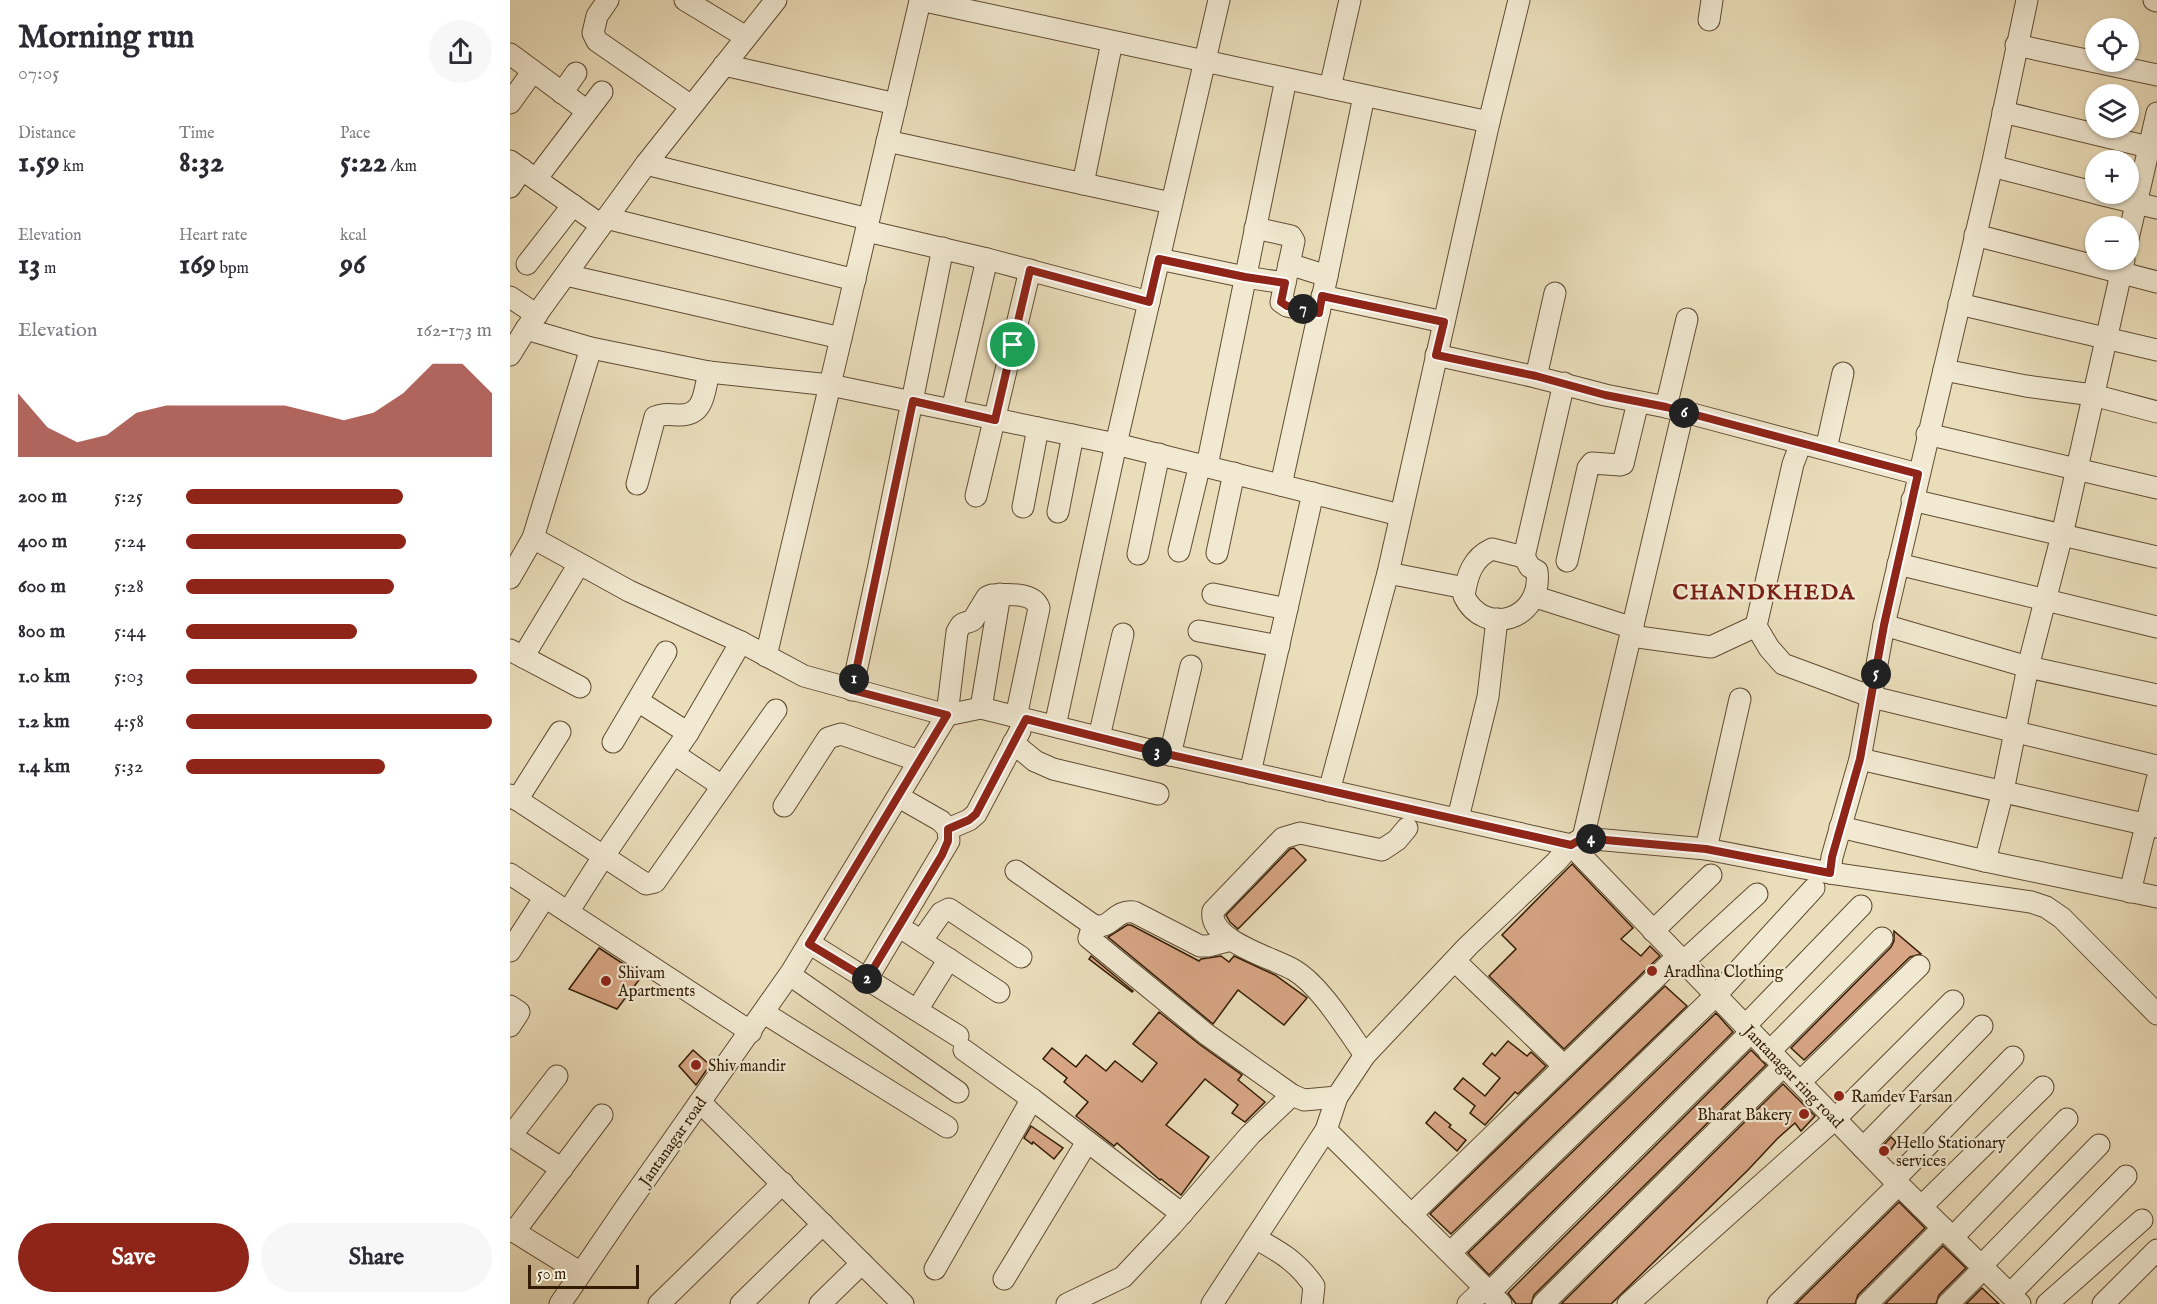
<!DOCTYPE html>
<html lang="en">
<head>
<meta charset="utf-8">
<style>
  body { margin:0; font-family:"IM FELL English",serif; background:#f7f7f7; color:#2b2b33; height:100vh; display:flex; flex-direction:column; font-size:22px; white-space:nowrap }
  * { box-sizing:border-box; margin:0 }
  p { font-size:20px; color:#7c7c81 }
  .icon { flex:none; width:33px; height:33px; fill:none; stroke:currentColor; stroke-width:2; stroke-linecap:round; stroke-linejoin:round }
  .map { position:relative; flex:1; overflow:hidden }
  .sheet { display:flex; flex-direction:column; background:#fff; width:510px }
  .sheet>* { flex:none }
  .tools { position:absolute; left:1575px; top:18px; display:grid; gap:12px }
  .tools a { display:grid; place-items:center; width:54px; height:54px; border-radius:50%; background:#fff; box-shadow:0 2px 4px #0004; font-size:30px }
  .scale { position:absolute; left:18px; bottom:15px; width:111px; box-sizing:border-box; padding-left:6px; border:3px solid #331c04; border-top:0; font-size:16px; line-height:21px; white-space:nowrap; color:#331c04; -webkit-text-stroke:4px #f1e9d2; paint-order:stroke }
  .pin { position:absolute; display:grid; place-items:center; width:51px; height:51px; color:#fff; margin:-26px; border:3px solid #fff; border-radius:50%; box-shadow:0 2px 6px #0007 }
  .km { position:absolute; width:30px; height:30px; margin:-15px; border-radius:50%; background:#222; color:#fff; font-size:16px; line-height:30px; text-align:center }
  .round { display:grid; place-items:center; flex:none; width:63px; height:63px; border-radius:32px; background:#f7f7f7 }
  .headline { display:flex; align-items:center; justify-content:space-between; height:102px; padding:0 18px }
  h1 { font-size:33px; font-weight:700; line-height:45px }
  .stats { display:grid; grid-template-columns:repeat(3,1fr); gap:9px; height:102px; padding:6px 18px }
  .stats div { display:grid; align-content:center }
  .stats b { font-size:30px; font-weight:700 }
  .stats small { font-size:16px; font-weight:400 }
  .stats p { font-size:16px }
  .chart { height:168px; padding:12px 18px }
  .chart p { display:flex; justify-content:space-between }
  .chart svg { width:100%; height:108px; margin-top:6px; fill:#8f2418; opacity:.7 }
  .cta { display:flex; gap:12px; margin-top:auto; padding:12px 18px }
  .cta a { flex:1; height:69px; border-radius:36px; background:#8f2418; color:#fff; font-size:24px; font-weight:700; line-height:69px; text-align:center }
  .cta a+a { background:#f7f7f7; color:#2b2b33 }
  ul { padding:0 18px; list-style:none; font-size:20px }
  li { display:grid; grid-template-columns:96px 72px 1fr; align-items:center; height:45px }
  li i { height:15px; border-radius:8px; background:#8f2418 }
  main { display:flex; flex:1; min-height:0 }
  .map>svg:first-child { display:block }
  .building { fill:#d7a584; stroke:#331c04; stroke-width:1.5 }
  .lines { fill:none; stroke-linecap:round; stroke-linejoin:round }
  .minor-casing { stroke:#614c32; stroke-width:23 }
  .minor { stroke:#f1e9d2; stroke-width:21 }
  .route-casing { stroke:#fff; stroke-width:12 }
  .route { stroke:#8f2418; stroke-width:8 }
  .poi-dot { fill:#8f2418; stroke:#f1e9d2; stroke-width:2 }
  .labels { text-anchor:middle; stroke-width:4.5; stroke-linejoin:round; paint-order:stroke }
  .poi-label { font-size:16px; fill:#331c04; stroke:#f1e9d2; text-anchor:start }
  .street-label { font-size:16px; fill:#331c04; stroke:#f1e9d2 }
  .district-label { font-size:22px; font-weight:bold; letter-spacing:1.5px; fill:#7a1f14; stroke:#f1e9d2 }
</style>
</head>
<body>
<main>
<section class="sheet">
<div class="headline"><div><h1>Morning run</h1><p>07:05</p></div><a class="round"><svg class="icon" aria-label="share" viewBox="0 0 24 24"><path d="M12 15V3M7 8l5-5 5 5M5 13v7h14v-7"/></svg></a></div>
<div class="stats">
<div><p>Distance</p><b>1.59<small> km</small></b></div>
<div><p>Time</p><b>8:32</b></div>
<div><p>Pace</p><b>5:22<small> /km</small></b></div>
</div>
<div class="stats">
<div><p>Elevation</p><b>13<small> m</small></b></div>
<div><p>Heart rate</p><b>169<small> bpm</small></b></div>
<div><p>kcal</p><b>96</b></div>
</div>
<div class="chart"><p><span>Elevation</span>162–173 m</p>
<svg viewBox="0 0 160 44" preserveAspectRatio="none"><path d="M0 44V18L10 32L20 38L30 35L40 26L50 23L60 23L70 23L80 23L90 23L100 26L110 29L120 26L130 18L140 6L150 6L160 18V44z"/></svg>
</div>
<ul>
<li><b>200 m</b>5:25<i style="width:71%"></i></li>
<li><b>400 m</b>5:24<i style="width:72%"></i></li>
<li><b>600 m</b>5:28<i style="width:68%"></i></li>
<li><b>800 m</b>5:44<i style="width:56%"></i></li>
<li><b>1.0 km</b>5:03<i style="width:95%"></i></li>
<li><b>1.2 km</b>4:58<i style="width:100%"></i></li>
<li><b>1.4 km</b>5:32<i style="width:65%"></i></li>
</ul>
<div class="cta"><a>Save</a><a>Share</a></div>
</section>
<div class="map">
<svg width="1647" height="1304" viewBox="0 0 1647 1304">
  <rect width="100%" height="100%" fill="#eaddba"/>
  <filter id="stains"><feTurbulence type="fractalNoise" baseFrequency=".00333" numOctaves="4"/><feColorMatrix values="0 0 0 0 .2 0 0 0 0 .09 0 0 0 0 .02 0 0 0 .5 -.17"/></filter>
  <radialGradient id="worn" r=".72"><stop offset=".6" stop-color="#630" stop-opacity="0"/><stop offset="1" stop-color="#630" stop-opacity=".3"/></radialGradient>
  <!-- building -->
  <g class="building">
    <path d="M 784,848 L 796,860 L 728,929 L 720,922 L 716,915 L 780,849 Z"/>
    <path d="M 1062,864 L 1123,928 L 1111,939 L 1131,956 L 1140,946 L 1150,956 L 1054,1049 L 979,976 L 1006,949 L 992,935 Z"/>
    <path d="M 617,925 L 621,925 L 689,961 L 691,959 L 711,956 L 719,962 L 724,956 L 765,975 L 797,998 L 774,1025 L 728,990 L 703,1024 L 598,937 Z"/>
    <path d="M 1384,931 L 1411,954 L 1400,957 L 1294,1060 L 1281,1048 L 1381,947 L 1384,941 Z"/>
    <path d="M 89,948 L 132,976 L 107,1009 L 59,989 Z"/>
    <path d="M 581,956 L 623,991 L 622,992 L 579,959 Z"/>
    <path d="M 1155,986 L 1177,1006 L 941,1234 L 920,1214 Z"/>
    <path d="M 649,1012 L 689,1044 L 732,1075 L 728,1080 L 755,1102 L 735,1122 L 722,1113 L 728,1105 L 695,1079 L 656,1125 L 699,1157 L 671,1195 L 651,1179 L 650,1180 L 607,1143 L 604,1146 L 566,1116 L 578,1102 L 554,1082 L 557,1078 L 533,1059 L 542,1048 L 566,1067 L 576,1055 L 596,1071 L 605,1061 L 632,1082 L 647,1063 L 623,1044 Z"/>
    <path d="M 1206,1013 L 1223,1032 L 979,1275 L 958,1253 Z"/>
    <path d="M 998,1041 L 1017,1056 L 1021,1052 L 1036,1066 L 1008,1094 L 1005,1092 L 975,1125 L 960,1113 L 965,1106 L 944,1089 L 953,1078 L 975,1096 L 990,1078 L 973,1064 L 982,1053 L 985,1056 Z"/>
    <path d="M 183,1050 L 200,1065 L 186,1085 L 169,1066 Z"/>
    <path d="M 1241,1050 L 1256,1065 L 1024,1295 L 1021,1304 L 1006,1304 L 998,1293 Z"/>
    <path d="M 1273,1084 L 1305,1116 L 1291,1131 L 1285,1123 L 1267,1139 L 1238,1170 L 1101,1304 L 1051,1304 Z"/>
    <path d="M 925,1112 L 941,1125 L 939,1127 L 956,1140 L 947,1151 L 916,1123 Z"/>
    <path d="M 521,1126 L 553,1148 L 544,1159 L 523,1142 L 522,1144 L 514,1138 Z"/>
    <path d="M 1381,1137 L 1386,1142 L 1377,1155 L 1371,1148 Z"/>
    <path d="M 1389,1202 L 1415,1228 L 1348,1295 L 1345,1304 L 1286,1304 Z"/>
    <path d="M 1433,1246 L 1456,1268 L 1429,1295 L 1426,1304 L 1375,1304 Z"/>
    <path d="M 1472,1288 L 1489,1304 L 1456,1304 Z"/>
  </g>
  <g class="lines">
    <!-- minor casing -->
    <g class="minor-casing">
      <g id="minor">
        <path d="M 98,0 L 87,16 L 83,33 L 87,41 L 181,106"/>
        <path d="M 175,0 L 236,37"/>
        <path d="M 410,0 L 979,122"/>
        <path d="M 1644,0 L 1647,1"/>
        <path d="M 1199,20 L 1202,0"/>
        <path d="M 1506,45 L 1647,75"/>
        <path d="M 0,54 L 77,111"/>
        <path d="M 214,65 L 386,104"/>
        <path d="M 820,88 L 840,0"/>
        <path d="M 52,93 L 66,73"/>
        <path d="M 0,103 L 23,71"/>
        <path d="M 1493,112 L 1647,149"/>
        <path d="M 377,141 L 661,203"/>
        <path d="M 0,161 L 91,225"/>
        <path d="M 136,164 L 358,219"/>
        <path d="M 1482,166 L 1586,193"/>
        <path d="M 26,179 L 92,92"/>
        <path d="M 573,184 L 602,42"/>
        <path d="M 0,187 L 12,169"/>
        <path d="M 1589,194 L 1647,208"/>
        <path d="M 96,218 L 345,280"/>
        <path d="M 745,228 L 781,236 L 784,241 L 779,264"/>
        <path d="M 357,231 L 477,259 L 639,302"/>
        <path d="M 1465,235 L 1647,282"/>
        <path d="M 1618,239 L 1647,113"/>
        <path d="M 649,259 L 735,277 L 775,283 L 779,264 L 817,276"/>
        <path d="M 17,264 L 63,205"/>
        <path d="M 56,275 L 331,338"/>
        <path d="M 775,283 L 771,302 L 777,306 L 809,313"/>
        <path d="M 812,296 L 934,322"/>
        <path d="M 0,297 L 27,315"/>
        <path d="M 1449,304 L 1647,350"/>
        <path d="M 16,329 L 81,348 L 199,372 L 320,385 L 410,1"/>
        <path d="M 0,355 L 16,329 L 136,164 L 266,0"/>
        <path d="M 926,355 L 1026,377 L 1095,395 L 1156,407 L 1408,474"/>
        <path d="M 1434,370 L 1516,386 L 1583,395 L 1647,412"/>
        <path d="M 1026,377 L 1045,293"/>
        <path d="M 1156,407 L 1177,319"/>
        <path d="M 442,410 L 477,259"/>
        <path d="M 1417,434 L 1647,488"/>
        <path d="M 1291,443 L 1283,464 L 1246,626 L 1259,648 L 1273,664 L 1362,697 L 1647,766"/>
        <path d="M 1316,449 L 1333,373"/>
        <path d="M 697,466 L 776,79"/>
        <path d="M 127,484 L 145,417 C 153,413 161,415 170,415 C 195,415 194,391 199,372"/>
        <path d="M 771,485 L 817,276 L 854,96"/>
        <path d="M 466,496 L 520,270"/>
        <path d="M 1402,500 L 1647,557"/>
        <path d="M 513,507 L 528,428"/>
        <path d="M 548,512 L 563,435"/>
        <path d="M 23,538 L 119,591 L 231,642 L 294,676 L 437,715 L 447,632 C 453,620 453,625 463,620 L 477,597 L 482,595 C 496,594 524,592 529,608 L 506,717"/>
        <path d="M 982,549 L 1014,557 L 1020,567 L 1027,571 C 1033,620 974,638 954,596 C 957,576 962,558 982,549 Z"/>
        <path d="M 669,551 L 690,464"/>
        <path d="M 707,553 L 724,473"/>
        <path d="M 628,554 L 649,454"/>
        <path d="M 1014,557 L 1054,383"/>
        <path d="M 1057,561 L 1078,468 L 1082,463 L 1110,465 L 1113,464 L 1128,402"/>
        <path d="M 1388,564 L 1647,627"/>
        <path d="M 878,573 L 955,588"/>
        <path d="M 0,578 L 23,538 L 81,348"/>
        <path d="M 703,594 L 777,609"/>
        <path d="M 1026,597 L 1123,628"/>
        <path d="M 1374,625 L 1518,667 L 1647,695"/>
        <path d="M 689,631 L 769,646"/>
        <path d="M 1121,636 L 1201,647 L 1246,626"/>
        <path d="M 0,650 L 70,687"/>
        <path d="M 256,656 L 320,385 L 606,444 L 890,515"/>
        <path d="M 13,657 L 69,564"/>
        <path d="M 342,690 L 368,570 L 433,248"/>
        <path d="M 128,701 L 178,733"/>
        <path d="M 471,708 L 490,594"/>
        <path d="M 545,726 L 606,444 L 709,0"/>
        <path d="M 589,737 L 613,634"/>
        <path d="M 103,742 L 156,652"/>
        <path d="M 503,743 L 525,761 L 543,769 L 648,794"/>
        <path d="M 164,754 L 212,786"/>
        <path d="M 660,755 L 681,666"/>
        <path d="M 1350,759 L 1647,827"/>
        <path d="M 740,773 L 803,493"/>
        <path d="M 819,791 L 878,573 L 979,122 L 1009,0"/>
        <path d="M 0,795 L 136,884 L 145,882 L 266,710"/>
        <path d="M 7,800 L 50,732"/>
        <path d="M 274,806 L 318,738 L 331,734 L 409,761"/>
        <path d="M 948,818 L 978,697 L 987,619"/>
        <path d="M 1330,827 L 1475,861 L 1647,897"/>
        <path d="M 438,829 L 459,820 L 466,814 L 510,731"/>
        <path d="M 1073,838 L 1173,412"/>
        <path d="M 1196,849 L 1230,699"/>
        <path d="M 1475,861 L 1493,791 L 1518,667 L 1552,535 L 1614,260"/>
        <path d="M 506,871 L 583,925 C 601,931 604,909 624,912 L 690,946 L 698,946 L 721,940"/>
        <path d="M 1320,873 L 1521,902 L 1536,907 L 1552,918 L 1647,1014"/>
        <path d="M 0,874 L 241,1032"/>
        <path d="M 1620,892 L 1647,780"/>
        <path d="M 58,912 L 93,857 L 178,733 L 231,642"/>
        <path d="M 583,925 L 579,938 L 696,1034 L 782,1095"/>
        <path d="M 1143,931 L 1201,875"/>
        <path d="M 399,933 L 489,992"/>
        <path d="M 412,940 L 431,913 L 439,909 L 511,957"/>
        <path d="M 299,943 L 448,1036"/>
        <path d="M 0,951 L 35,897"/>
        <path d="M 945,961 L 1054,1066"/>
        <path d="M 1173,962 L 1247,894"/>
        <path d="M 280,975 L 448,1092"/>
        <path d="M 357,979 L 439,841 L 438,829 L 431,821 L 389,797"/>
        <path d="M 0,1006 L 9,1012 L 0,1026"/>
        <path d="M 407,1010 L 439,959"/>
        <path d="M 254,1013 L 437,1127"/>
        <path d="M 1235,1026 L 1351,906"/>
        <path d="M 454,1050 L 522,1099"/>
        <path d="M 1259,1052 L 1372,938"/>
        <path d="M 855,1055 C 837,1030 810,985 784,970 C 764,958 698,941 703,911 L 773,838 L 790,833 L 872,850 L 887,840 L 897,828"/>
        <path d="M 1290,1082 L 1409,966"/>
        <path d="M 190,1102 L 393,1304"/>
        <path d="M 816,1130 L 991,1304"/>
        <path d="M 1,1136 L 52,1169"/>
        <path d="M 0,1137 L 47,1076"/>
        <path d="M 1353,1148 L 1472,1026"/>
        <path d="M 1384,1180 L 1503,1057"/>
        <path d="M 1411,1207 L 1533,1087"/>
        <path d="M 901,1215 L 1168,956"/>
        <path d="M 0,1229 L 71,1273"/>
        <path d="M 4,1232 L 92,1115"/>
        <path d="M 1443,1237 L 1557,1119"/>
        <path d="M 745,1238 C 770,1252 787,1261 804,1286 L 802,1304"/>
        <path d="M 940,1253 L 1206,995 L 1304,888"/>
        <path d="M 1471,1266 L 1589,1145"/>
        <path d="M 425,1269 L 522,1099 L 672,1214"/>
        <path d="M 494,1279 L 577,1142"/>
        <path d="M 979,1293 L 1241,1032"/>
        <path d="M 1500,1294 L 1616,1176"/>
        <path d="M 50,1304 L 114,1210 L 282,971 L 437,715 L 471,708 L 643,751 L 1061,845 L 1073,838 L 1196,849 L 1320,873 L 1322,857 L 1350,759 L 1374,625 L 1482,166 L 1517,0"/>
        <path d="M 149,1304 L 273,1183"/>
        <path d="M 231,1304 L 313,1224"/>
        <path d="M 310,1304 L 352,1263"/>
        <path d="M 557,1304 L 613,1277 L 662,1225 L 740,1135 L 782,1095 L 794,1100 L 827,1097"/>
        <path d="M 702,1304 L 816,1130 L 827,1097 L 855,1055 L 958,946 L 1046,862 L 1061,845 L 1384,1180 L 1510,1304"/>
        <path d="M 958,1304 L 975,1288"/>
        <path d="M 1033,1304 L 1273,1066"/>
        <path d="M 1118,1304 L 1325,1119 L 1443,1001"/>
        <path d="M 1268,1304 L 1388,1185"/>
        <path d="M 1357,1304 L 1433,1228"/>
        <path d="M 1438,1304 L 1473,1269"/>
        <path d="M 1537,1304 L 1632,1220"/>
        <path d="M 1593,1304 L 1647,1250"/>
      </g>
    </g>
    <!-- minor -->
    <use href="#minor" class="minor"/>
  </g>
  <g class="lines">
    <!-- route casing -->
    <g class="route-casing">
      <path id="route" d="M 649,259 L 735,277 L 775,283 L 771,302 L 777,306 L 809,313 L 812,296 L 934,322 L 926,355 L 1026,376 L 1095,395 L 1156,407 L 1408,474 L 1374,625 L 1350,759 L 1322,857 L 1320,873 L 1196,849 L 1073,838 L 1061,845 L 643,751 L 516,719 L 466,814 L 459,820 L 438,829 L 438,841 L 432,855 L 357,979 L 299,944 L 437,715 L 342,690 L 403,401 L 485,420 L 520,270 L 639,302 Z"/>
    </g>
    <!-- route -->
    <use href="#route" class="route"/>
  </g>
  <!-- markers -->
  <g class="poi-dot">
    <circle cx="1142" cy="971" r="6"/>
    <circle cx="96" cy="981" r="6"/>
    <circle cx="186" cy="1065" r="6"/>
    <circle cx="1329" cy="1096" r="6"/>
    <circle cx="1294" cy="1114" r="6"/>
    <circle cx="1374" cy="1151" r="6"/>
  </g>
  <g class="labels">
    <!-- poi labels -->
    <g class="poi-label">
      <text x="1154" y="977">Aradhna Clothing</text>
      <text x="108" y="978">Shivam<tspan x="108" dy="18">Apartments</tspan></text>
      <text x="198" y="1071">Shiv mandir</text>
      <text x="1341" y="1102">Ramdev Farsan</text>
      <text x="1282" y="1120" text-anchor="end">Bharat Bakery</text>
      <text x="1386" y="1148">Hello Stationary<tspan x="1386" dy="18">services</tspan></text>
    </g>
    <!-- street labels -->
    <g class="street-label">
      <text transform="translate(1284 1076) rotate(46)" y="6">Jantanagar ring road</text>
      <text transform="translate(162 1141) rotate(-55)" y="6">Jantanagar road</text>
    </g>
    <!-- district labels -->
    <g class="district-label">
      <text x="1254" y="599">CHANDKHEDA</text>
    </g>
  </g>
  <rect width="100%" height="100%" filter="url(#stains)"/>
  <rect width="100%" height="100%" fill="url(#worn)"/>
</svg>
<div class="tools">
<a><svg class="icon" aria-label="locate" viewBox="0 0 24 24"><circle cx="12" cy="12" r="6"/><path d="M12 2v4M12 18v4M2 12h4M18 12h4"/></svg></a>
<a><svg class="icon" aria-label="layers" viewBox="0 0 24 24"><path d="M12 4l9 5-9 5-9-5zM3 14l9 5 9-5"/></svg></a>
<a>+</a>
<a>−</a>
</div>
<div class="scale">50 m</div>
<div class="pin" style="left:503px;top:345px;background:#1e9e55"><svg class="icon" aria-label="arrive" viewBox="0 0 24 24"><path d="M6 21V4h12l-3 4 3 4H6"/></svg></div>
<b class="km" style="left:344px;top:679px">1</b>
<b class="km" style="left:357px;top:979px">2</b>
<b class="km" style="left:647px;top:752px">3</b>
<b class="km" style="left:1081px;top:839px">4</b>
<b class="km" style="left:1366px;top:674px">5</b>
<b class="km" style="left:1174px;top:413px">6</b>
<b class="km" style="left:793px;top:309px">7</b>
</div>
</main>
</body>
</html>
